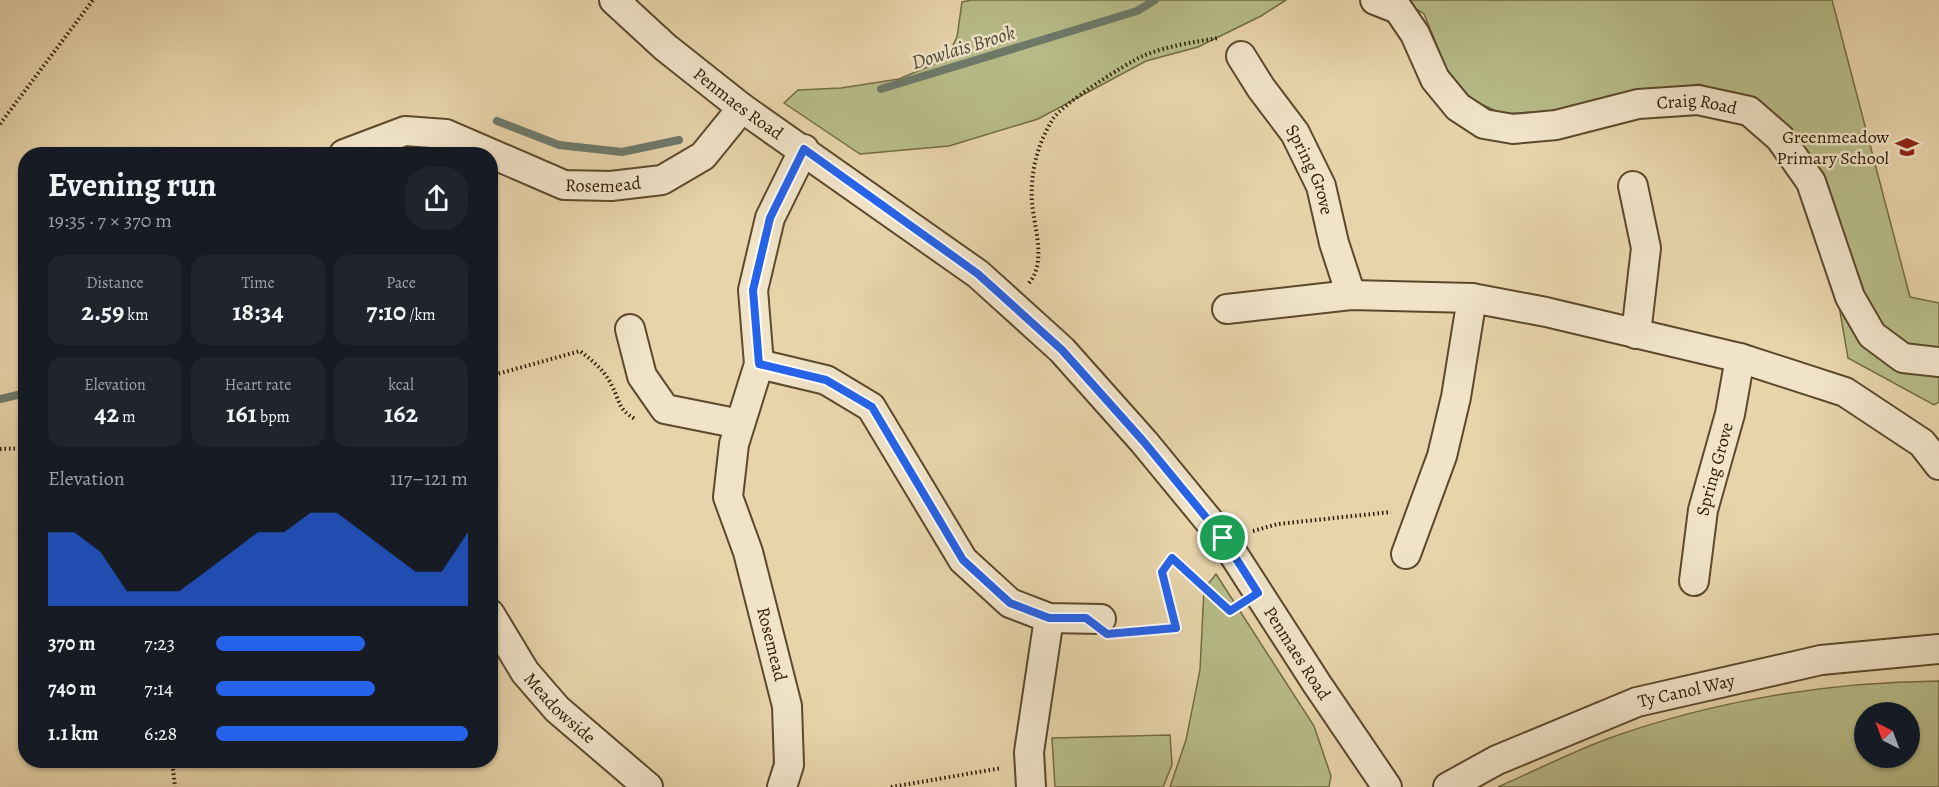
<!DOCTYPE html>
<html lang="en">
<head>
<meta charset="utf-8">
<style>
  body { margin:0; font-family:Alegreya,serif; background:#20242c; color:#f1f3f6; height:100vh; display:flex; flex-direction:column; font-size:22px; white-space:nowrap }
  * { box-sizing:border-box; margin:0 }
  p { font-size:20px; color:#9ea1a6 }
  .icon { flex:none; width:33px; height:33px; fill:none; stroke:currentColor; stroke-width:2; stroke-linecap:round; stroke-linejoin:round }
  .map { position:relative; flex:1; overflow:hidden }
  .sheet { position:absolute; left:18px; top:147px; width:480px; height:621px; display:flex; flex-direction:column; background:#171b24; border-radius:24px; box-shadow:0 2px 4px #0004 }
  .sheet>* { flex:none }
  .needle { width:39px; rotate:318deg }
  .tools { position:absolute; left:1854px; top:702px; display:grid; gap:12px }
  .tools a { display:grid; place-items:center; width:66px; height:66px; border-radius:50%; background:#171b24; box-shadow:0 2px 4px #0004; font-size:30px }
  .pin { position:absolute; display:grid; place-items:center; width:51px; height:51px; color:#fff; margin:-26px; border:3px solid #fff; border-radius:50%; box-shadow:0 2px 6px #0007 }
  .round { display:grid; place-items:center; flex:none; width:63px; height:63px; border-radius:24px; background:#20242c }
  .headline { display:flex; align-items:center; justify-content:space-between; height:102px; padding:0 30px }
  h1 { font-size:33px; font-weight:700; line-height:45px }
  .stats { display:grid; grid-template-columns:repeat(3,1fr); gap:9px; height:102px; padding:6px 30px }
  .stats div { display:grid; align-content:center; border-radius:15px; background:#20242c; text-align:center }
  .stats b { font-size:26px; font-weight:700 }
  .stats small { font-size:16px; font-weight:400 }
  .stats p { font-size:16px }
  .chart { height:168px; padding:12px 30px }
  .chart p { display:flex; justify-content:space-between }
  .chart svg { width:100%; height:108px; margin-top:6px; fill:#2563eb; opacity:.7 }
  ul { padding:0 30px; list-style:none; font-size:20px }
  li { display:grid; grid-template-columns:96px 72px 1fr; align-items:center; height:45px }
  li i { height:15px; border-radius:8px; background:#2563eb }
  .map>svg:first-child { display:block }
  .green { fill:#b7bc88; stroke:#726c44; stroke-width:1.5; fill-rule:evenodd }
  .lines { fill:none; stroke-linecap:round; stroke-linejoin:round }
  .stream { stroke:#6d7969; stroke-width:8 }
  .minor-casing { stroke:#5c492b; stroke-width:32 }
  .path { stroke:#2d1b00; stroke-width:4; stroke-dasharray:1.5 3; stroke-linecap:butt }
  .minor { stroke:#f0e3c8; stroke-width:28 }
  .route-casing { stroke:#fff; stroke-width:12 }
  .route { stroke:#2563eb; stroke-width:8 }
  .labels { text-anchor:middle; stroke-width:5; stroke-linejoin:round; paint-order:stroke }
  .street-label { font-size:18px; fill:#2d1b00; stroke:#f0e3c8 }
  .poi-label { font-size:18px; fill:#2d1b00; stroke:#f0e3c8; text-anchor:end }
  .water-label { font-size:20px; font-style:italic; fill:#4d4a35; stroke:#f0e3c8 }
</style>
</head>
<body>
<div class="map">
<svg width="1939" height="787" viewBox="0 0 1939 787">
  <rect width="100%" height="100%" fill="#e8d4ab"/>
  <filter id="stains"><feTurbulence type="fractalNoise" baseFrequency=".00333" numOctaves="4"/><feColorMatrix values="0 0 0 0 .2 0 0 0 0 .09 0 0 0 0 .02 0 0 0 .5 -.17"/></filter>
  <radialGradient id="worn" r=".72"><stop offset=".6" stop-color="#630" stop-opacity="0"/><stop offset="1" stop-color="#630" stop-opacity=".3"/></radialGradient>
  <!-- green -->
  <g class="green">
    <path d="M 972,0 L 1286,0 L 1261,16 L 1198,47 L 1146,61 L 1038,119 L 949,146 L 860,154 L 784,103 L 798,90 L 841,88 L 899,79 L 946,59 L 957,37 L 962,2 Z"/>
    <path d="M 1403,0 L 1832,0 L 1910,297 L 1939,303 L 1939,402 L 1934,405 L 1848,358 L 1838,300 L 1796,181 L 1728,93 L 1699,84 L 1612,102 L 1548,111 L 1503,114 L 1472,100 L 1447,70 L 1424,14 Z"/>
    <path d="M 1216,574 L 1314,726 L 1331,776 L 1329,787 L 1170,787 L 1186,740 L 1200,670 L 1204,589 Z"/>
    <path d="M 1939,681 L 1939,787 L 1498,787 C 1534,771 1570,753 1607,739 C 1712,701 1827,682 1939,681 ZM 1864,712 L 1910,712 L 1910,758 L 1864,758 Z"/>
    <path d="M 1170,735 L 1172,765 L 1163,787 L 1055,787 L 1052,738 Z"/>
  </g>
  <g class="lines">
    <!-- stream -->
    <g class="stream">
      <path d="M 881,89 L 1137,11 L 1155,0"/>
      <path d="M 497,121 L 559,145 L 622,152 L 679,140"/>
      <path d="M 0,399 L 26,393"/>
    </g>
    <!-- minor casing -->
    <g class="minor-casing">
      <g id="minor">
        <path id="s1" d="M 614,0 L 665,47 L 742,108 L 978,274 L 1062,350 L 1144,442 L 1223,538 L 1317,684 L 1387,787"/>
        <path id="s2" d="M 1375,0 L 1398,9 L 1415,34 L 1435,79 L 1458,107 L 1484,124 L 1513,129 L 1556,125 L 1638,104 L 1698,100 L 1749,111 L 1780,138 L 1811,182 L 1850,297 L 1872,335 L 1903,358 L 1939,362"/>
        <path id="s3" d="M 1241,56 L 1261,88 L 1295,133 L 1321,186 L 1334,243 L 1351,295"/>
        <path id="s4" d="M 344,154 L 405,131 L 446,134 L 564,185 L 611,186 L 662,180 L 703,156 L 742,108"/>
        <path d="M 1633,186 L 1646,248 L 1636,334"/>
        <path d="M 1227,309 L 1351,295 L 1472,298 L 1546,312 L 1740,358 L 1845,392 L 1922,443 L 1939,465"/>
        <path d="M 630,329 L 642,376 L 665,409 L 740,424"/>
        <path d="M 759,364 L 826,380 L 871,407 L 963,560 L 1010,603 L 1049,618 L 1101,619"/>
        <path d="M 1406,554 L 1442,456 L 1456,397 L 1472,298"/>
        <path id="s5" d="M 1694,581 L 1703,510 L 1730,414 L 1740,358"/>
        <path id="s6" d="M 490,614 L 525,672 L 557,709 L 648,787"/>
        <path d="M 782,787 L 789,765 L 787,706 L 748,552 L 728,497 L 734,444 L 759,364 L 753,290 L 770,218 L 804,149"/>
        <path d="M 1031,787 L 1029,752 L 1049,618"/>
        <path id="s7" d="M 1448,787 L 1497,760 L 1637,702 L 1821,660 L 1939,649"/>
      </g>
    </g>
    <!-- path -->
    <g class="path">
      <path d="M 0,124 L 93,0"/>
      <path d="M 1029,283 C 1047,262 1034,227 1032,203 C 1030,174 1037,144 1053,119 C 1062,104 1125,64 1143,56 C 1166,46 1194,42 1218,38"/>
      <path d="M 490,376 L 580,351 C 593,361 605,371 612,386 C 621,403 617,408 635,419"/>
      <path d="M 0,449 L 26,448"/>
      <path d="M 1253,531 L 1278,524 L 1391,512"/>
      <path d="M 1126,633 L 1176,628 L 1162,572 L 1172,558 L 1230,611 L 1235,608"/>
      <path d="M 172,760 L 175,787"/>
      <path d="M 891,787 L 1002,768"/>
    </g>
    <!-- minor -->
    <use href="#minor" class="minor"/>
  </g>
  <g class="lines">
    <!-- route casing -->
    <g class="route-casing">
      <path id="route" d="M 804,149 L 978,274 L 1062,350 L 1144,442 L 1223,538 L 1258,593 L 1230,611 L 1172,558 L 1162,572 L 1176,628 L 1107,634 L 1086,618 L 1049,618 L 1010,603 L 963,560 L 872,407 L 826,380 L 759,364 L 753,290 L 770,218 Z"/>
    </g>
    <!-- route -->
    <use href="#route" class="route"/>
  </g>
  <!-- icons -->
  <defs>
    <g id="school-bare" transform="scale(1.8)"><path d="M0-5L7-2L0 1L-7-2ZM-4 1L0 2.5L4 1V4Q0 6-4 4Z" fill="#8f2418" stroke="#f0e3c8" stroke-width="2.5" paint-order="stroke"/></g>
  </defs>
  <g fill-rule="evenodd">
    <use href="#school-bare" x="1907" y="147"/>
  </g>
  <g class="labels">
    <!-- street labels -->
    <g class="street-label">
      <text dy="6" stroke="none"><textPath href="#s1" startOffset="162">Penmaes Road</textPath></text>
      <text dy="6" stroke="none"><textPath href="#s2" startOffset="388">Craig Road</textPath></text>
      <text dy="6" stroke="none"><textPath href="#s3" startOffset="134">Spring Grove</textPath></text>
      <text dy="6" stroke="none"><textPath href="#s4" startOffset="274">Rosemead</textPath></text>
      <text dy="6" stroke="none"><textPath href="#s5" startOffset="114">Spring Grove</textPath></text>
      <text transform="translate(772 644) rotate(76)" y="6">Rosemead</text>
      <text dy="6" stroke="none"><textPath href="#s1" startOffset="954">Penmaes Road</textPath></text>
      <text dy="6" stroke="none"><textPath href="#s7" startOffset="258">Ty Canol Way</textPath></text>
      <text dy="6" stroke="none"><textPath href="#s6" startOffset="118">Meadowside</textPath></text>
    </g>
    <!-- poi labels -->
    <g class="poi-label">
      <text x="1889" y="143">Greenmeadow<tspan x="1889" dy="21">Primary School</tspan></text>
    </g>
    <!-- water labels -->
    <g class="water-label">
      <text transform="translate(963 47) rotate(-17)" y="7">Dowlais Brook</text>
    </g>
  </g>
  <rect width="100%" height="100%" filter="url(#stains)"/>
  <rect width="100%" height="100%" fill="url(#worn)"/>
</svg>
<div class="tools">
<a><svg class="needle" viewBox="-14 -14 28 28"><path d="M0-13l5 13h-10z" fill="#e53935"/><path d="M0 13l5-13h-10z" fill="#9ea1a6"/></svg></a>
</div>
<div class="pin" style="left:1223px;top:538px;background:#1e9e55"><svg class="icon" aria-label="arrive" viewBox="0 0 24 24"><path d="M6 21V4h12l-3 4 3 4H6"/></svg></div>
<section class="sheet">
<div class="headline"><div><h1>Evening run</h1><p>19:35 · 7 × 370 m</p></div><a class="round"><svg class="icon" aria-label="share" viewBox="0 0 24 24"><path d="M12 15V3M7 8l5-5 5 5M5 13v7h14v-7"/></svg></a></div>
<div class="stats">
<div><p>Distance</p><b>2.59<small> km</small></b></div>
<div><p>Time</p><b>18:34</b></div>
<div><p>Pace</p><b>7:10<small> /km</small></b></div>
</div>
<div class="stats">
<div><p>Elevation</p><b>42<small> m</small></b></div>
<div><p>Heart rate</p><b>161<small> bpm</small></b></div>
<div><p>kcal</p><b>162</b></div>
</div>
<div class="chart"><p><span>Elevation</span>117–121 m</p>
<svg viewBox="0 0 160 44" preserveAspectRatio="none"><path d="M0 44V14L10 14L20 22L30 38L40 38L50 38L60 30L70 22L80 14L90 14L100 6L110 6L120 14L130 22L140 30L150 30L160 14V44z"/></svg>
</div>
<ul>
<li><b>370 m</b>7:23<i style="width:59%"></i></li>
<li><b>740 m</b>7:14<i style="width:63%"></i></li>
<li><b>1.1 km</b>6:28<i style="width:100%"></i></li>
</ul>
</section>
</div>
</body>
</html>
